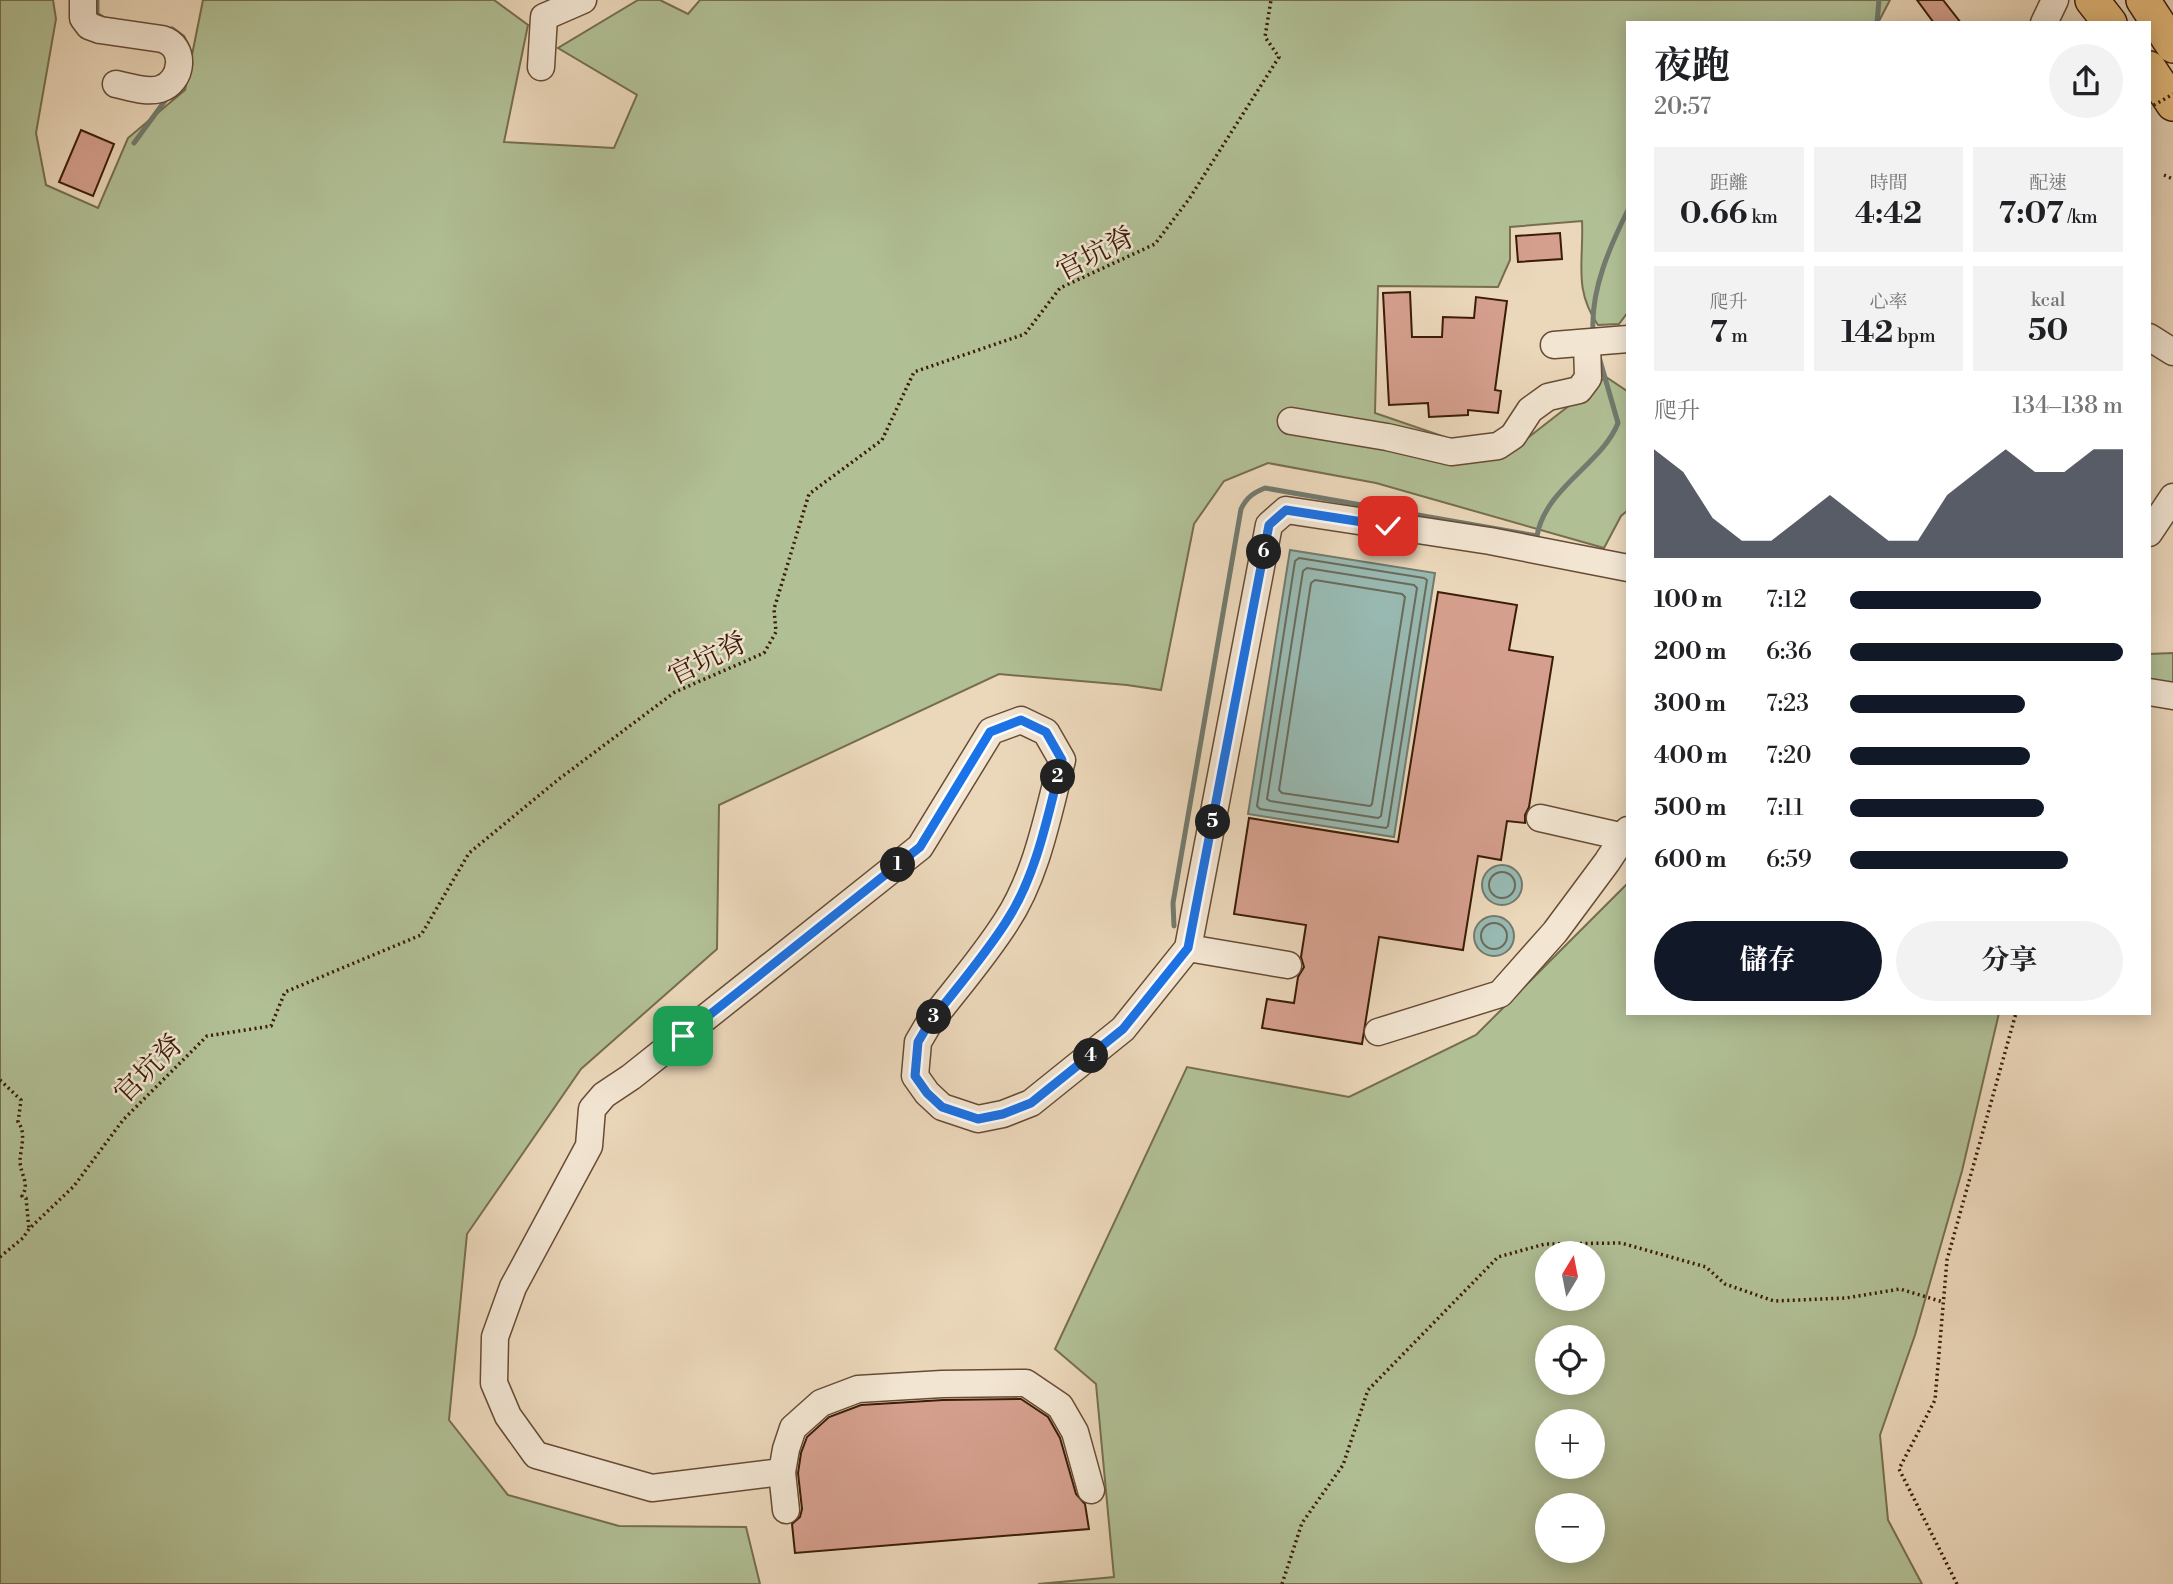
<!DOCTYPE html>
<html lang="zh-TW">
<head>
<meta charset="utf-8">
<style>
  body { margin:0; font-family:"Libre Bodoni","Noto Serif TC",serif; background:#f2f2f2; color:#202124; height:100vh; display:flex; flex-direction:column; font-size:26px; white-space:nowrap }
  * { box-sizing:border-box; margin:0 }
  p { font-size:23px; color:#757577 }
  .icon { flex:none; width:38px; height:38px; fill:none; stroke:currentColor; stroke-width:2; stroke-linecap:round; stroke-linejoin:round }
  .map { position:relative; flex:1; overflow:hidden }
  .sheet { position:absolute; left:1626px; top:21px; width:525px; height:994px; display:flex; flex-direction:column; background:#fff; border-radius:0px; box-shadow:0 4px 18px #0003 }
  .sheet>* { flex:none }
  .needle { width:46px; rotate:10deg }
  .buttons { position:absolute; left:1535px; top:1241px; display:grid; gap:14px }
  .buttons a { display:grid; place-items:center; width:70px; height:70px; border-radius:50%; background:#fff; box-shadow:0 4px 18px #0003; font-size:35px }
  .pin { position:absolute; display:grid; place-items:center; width:60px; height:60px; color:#fff; margin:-30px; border-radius:14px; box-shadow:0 4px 10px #0006 }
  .km { position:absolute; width:35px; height:35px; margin:-18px; border-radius:50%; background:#222; color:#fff; font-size:19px; line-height:35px; text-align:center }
  .round { display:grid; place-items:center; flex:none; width:74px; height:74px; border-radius:37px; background:#f2f2f2 }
  .summary { display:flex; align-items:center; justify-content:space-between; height:119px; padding:0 28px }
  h1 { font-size:38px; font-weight:700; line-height:52px }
  .metrics { display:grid; grid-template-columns:repeat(3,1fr); gap:10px; height:119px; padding:7px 28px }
  .metrics div { display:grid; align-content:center; border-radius:0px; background:#f2f2f2; text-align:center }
  .metrics b { font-size:30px; font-weight:700 }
  .metrics small { font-size:19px; font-weight:400 }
  .metrics p { font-size:19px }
  .chart { height:196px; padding:14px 28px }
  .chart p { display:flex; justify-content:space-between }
  .chart svg { width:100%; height:126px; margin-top:7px; fill:#111827; opacity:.7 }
  .button { display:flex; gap:14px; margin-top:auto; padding:14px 28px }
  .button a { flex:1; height:80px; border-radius:42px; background:#111827; color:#fff; font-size:28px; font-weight:700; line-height:80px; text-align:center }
  .button a+a { background:#f2f2f2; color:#202124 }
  ul { padding:0 28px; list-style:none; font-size:23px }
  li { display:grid; grid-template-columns:112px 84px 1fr; align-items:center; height:52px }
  li i { height:18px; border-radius:9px; background:#111827 }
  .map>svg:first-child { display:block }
  .green { fill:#b1bf95; stroke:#766e4e; stroke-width:2; fill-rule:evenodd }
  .water { fill:#98b9b1; stroke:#737a6d; stroke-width:2 }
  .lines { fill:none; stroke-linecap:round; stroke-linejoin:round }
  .shore { stroke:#6a6a5c; stroke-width:2 }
  .stream { stroke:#737a6d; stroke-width:5 }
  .building { fill:#d59f8d; stroke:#3b1c07; stroke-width:2 }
  .minor-casing { stroke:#674b34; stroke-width:29 }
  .major-casing { stroke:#3b1c07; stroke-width:36 }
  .path { stroke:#3b1c07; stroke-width:3.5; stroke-dasharray:2 3.5; stroke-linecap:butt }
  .minor { stroke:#f2e5d2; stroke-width:26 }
  .major { stroke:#e6bc7d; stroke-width:33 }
  .path-bridge { stroke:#3b1c07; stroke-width:3.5; stroke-dasharray:2 3.5; stroke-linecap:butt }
  .route-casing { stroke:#fff; stroke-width:14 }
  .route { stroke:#1a73e8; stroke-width:9 }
  .labels { text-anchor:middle; stroke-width:5; stroke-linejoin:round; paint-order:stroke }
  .street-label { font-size:28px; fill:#3b1c07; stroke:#f2e5d2 }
</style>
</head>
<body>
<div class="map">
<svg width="2173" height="1584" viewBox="0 0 2173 1584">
  <rect width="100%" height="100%" fill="#ebd7ba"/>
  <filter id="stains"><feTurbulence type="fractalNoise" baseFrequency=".00286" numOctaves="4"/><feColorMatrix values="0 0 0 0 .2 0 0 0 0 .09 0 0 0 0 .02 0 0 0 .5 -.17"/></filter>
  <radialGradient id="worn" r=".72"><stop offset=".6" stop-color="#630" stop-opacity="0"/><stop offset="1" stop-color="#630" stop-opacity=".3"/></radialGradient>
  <!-- green -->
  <g class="green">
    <path d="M 0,0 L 53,0 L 56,19 L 36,133 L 46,185 L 98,208 L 128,138 L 185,90 L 203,0 L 494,0 L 528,25 L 504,142 L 614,148 L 637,95 L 558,48 L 638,0 L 660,0 L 688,14 L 700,0 L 1890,0 L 1878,23 L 1628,23 L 1628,312 L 1619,324 L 1598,325 C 1573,289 1584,261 1582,221 L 1510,227 L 1510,260 L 1498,287 L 1378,286 L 1375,413 L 1503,457 L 1606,377 L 1627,391 L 1627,511 L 1621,516 L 1604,548 L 1376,483 L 1268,463 L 1224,481 L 1194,524 L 1161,690 L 1127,685 L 999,674 L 719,805 L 717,949 L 581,1069 L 467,1234 L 449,1420 L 508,1495 L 619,1526 L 746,1527 L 760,1584 L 0,1584 Z"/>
    <path d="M 2173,653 L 2173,692 L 2149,688 L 2149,654 Z"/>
    <path d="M 1627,884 L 1628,1013 L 1999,1013 L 1962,1171 L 1915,1335 L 1880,1435 L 1888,1520 L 1922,1584 L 1038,1584 L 1114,1577 L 1096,1384 L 1055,1349 L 1187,1067 L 1349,1097 L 1476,1035 ZM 1547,1253 L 1592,1253 L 1592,1298 L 1547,1298 ZM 1547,1337 L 1592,1337 L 1592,1382 L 1547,1382 ZM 1547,1421 L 1592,1421 L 1592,1466 L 1547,1466 ZM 1547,1505 L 1592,1505 L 1592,1550 L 1547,1550 Z"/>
  </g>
  <!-- water -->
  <g class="water">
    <path d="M 1290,550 L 1435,573 L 1394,837 L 1248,814 Z"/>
    <circle cx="1502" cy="885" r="20"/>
    <circle cx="1494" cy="936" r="20"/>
  </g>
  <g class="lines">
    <!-- shore -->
    <g class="shore">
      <path d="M 1299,558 L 1424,578 L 1427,580 L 1388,826 L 1386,828 L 1260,809 L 1257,806 L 1295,561 Z"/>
      <path d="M 1307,568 L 1414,585 L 1417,588 L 1381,816 L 1378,818 L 1270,801 L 1267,799 L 1303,571 Z"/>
      <path d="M 1315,580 L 1402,594 L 1405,597 L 1372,804 L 1370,806 L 1282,793 L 1279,790 L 1311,583 Z"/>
      <circle cx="1502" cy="885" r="13"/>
      <circle cx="1494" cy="936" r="13"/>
    </g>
    <!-- stream -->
    <g class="stream">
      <path d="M 97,0 L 97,14 L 104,19"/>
      <path d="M 1877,23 L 1879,0"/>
      <path d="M 172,29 L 183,37 L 187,45"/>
      <path d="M 134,143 L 167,98"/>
      <path d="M 1593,330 C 1591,289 1610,246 1628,210"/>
      <path d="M 1174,926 L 1173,903 L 1241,509 C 1247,497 1253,493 1265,488 L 1537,536 C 1545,488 1602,464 1618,423 L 1599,357"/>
    </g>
  </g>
  <!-- building -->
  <g class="building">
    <path d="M 1917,0 L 1943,0 L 1961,23 L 1934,23 Z"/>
    <path d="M 81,130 L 114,144 L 93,196 L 59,182 Z"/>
    <path d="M 1560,233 L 1562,259 L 1518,262 L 1516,236 Z"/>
    <path d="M 1410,292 L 1412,337 L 1442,337 L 1443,317 L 1474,318 L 1476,297 L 1507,301 L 1495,390 L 1501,391 L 1498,413 L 1468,410 L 1468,415 L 1429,417 L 1428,403 L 1389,405 L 1383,293 Z"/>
    <path d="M 1438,592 L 1517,605 L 1509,650 L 1553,657 L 1529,807 L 1525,815 L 1525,823 L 1507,821 L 1501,860 L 1478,856 L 1463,950 L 1379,937 L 1362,1044 L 1262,1028 L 1267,999 L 1294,1003 L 1298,977 L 1304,967 L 1301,957 L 1306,925 L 1234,914 L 1249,818 L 1398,842 Z"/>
    <path d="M 1021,1399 L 1048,1417 L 1060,1438 L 1076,1494 L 1085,1504 L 1089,1529 L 795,1553 L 792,1524 L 800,1517 L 802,1509 L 798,1473 L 801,1453 L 807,1437 L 829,1417 L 861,1405 L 943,1400 Z"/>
  </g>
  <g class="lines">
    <!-- minor casing -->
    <g class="minor-casing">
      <g id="minor">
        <path d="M 83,0 L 83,18 L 89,26 L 100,30 L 162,39 C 187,46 183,82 160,89 C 146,93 130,87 116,84"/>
        <path d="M 2044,23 L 2055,0"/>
        <path d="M 541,67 L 544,17 L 583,0"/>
        <path d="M 2149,337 L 2173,352"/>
        <path d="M 1554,345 L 1628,339"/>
        <path d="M 1291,421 L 1387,437 L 1451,452 L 1498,446 L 1513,436 L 1530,410 L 1548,397 L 1579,390 L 1588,378 L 1587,343"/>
        <path d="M 2149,533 L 2173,497"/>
        <path d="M 2149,692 L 2173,696"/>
        <path d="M 1540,818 L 1624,837"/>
        <path d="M 1188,948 L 1288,965"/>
        <path d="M 1378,1032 L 1500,994 L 1555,932 L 1607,862 L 1628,830"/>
        <path d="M 782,1472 L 786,1510"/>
        <path d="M 1091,1490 L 1075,1432 L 1060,1406 L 1026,1383 L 942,1384 L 858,1389 L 821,1403 L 793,1428 L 786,1449 L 782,1472 L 652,1488 L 536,1455 L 508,1416 L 494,1383 L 495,1337 L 513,1287 L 589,1146 L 592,1109 L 604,1095 L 631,1077 L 920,847 L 991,731 L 1021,720 L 1046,732 L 1062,760 C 1048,814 1037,875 1006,922 C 983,958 954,991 928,1025 L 918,1042 L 915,1076 L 927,1093 L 942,1107 L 978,1119 L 1003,1114 L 1031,1103 L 1123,1029 L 1188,948 L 1269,525 L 1286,510 L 1490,541 L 1628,568"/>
      </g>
    </g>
    <!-- major casing -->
    <g class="major-casing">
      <g id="major">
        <path d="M 2092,0 L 2110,23"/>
        <path d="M 2143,0 L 2173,46"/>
        <path d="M 2149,68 L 2173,104"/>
      </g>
    </g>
    <!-- path -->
    <g class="path">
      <path d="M 2164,175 L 2173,179"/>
      <path d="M 0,1080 L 21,1100 L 18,1122 C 27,1134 20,1149 20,1162 C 21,1176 30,1183 22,1196 L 26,1198 L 29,1229"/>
      <path d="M 0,1257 L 23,1238 L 29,1229 L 74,1186 L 123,1120 L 207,1036 L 271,1026 L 285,992 L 421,935 L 469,853 L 559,779 L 675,692 L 764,653 L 776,632 L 774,609 L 809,494 L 882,440 L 914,372 L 1025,334 L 1060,288 L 1155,244 L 1189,199 L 1279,57 L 1265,37 L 1271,0"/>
      <path d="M 1282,1584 L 1302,1523 L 1343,1465 L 1368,1390 L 1498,1257 L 1545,1244 L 1621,1243 L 1706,1267 L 1725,1284 L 1774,1301 L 1846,1298 L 1900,1289 L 1943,1302"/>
      <path d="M 1957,1584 L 1899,1469 L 1935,1400 L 1947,1260 L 2016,1013"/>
    </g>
    <!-- minor -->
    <use href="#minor" class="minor"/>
    <!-- major -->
    <use href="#major" class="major"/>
    <!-- path-bridge -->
    <path class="path-bridge" d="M 2149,108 L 2173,94"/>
  </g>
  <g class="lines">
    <!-- route casing -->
    <g class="route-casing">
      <path id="route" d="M 683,1036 L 920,847 L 990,732 L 1021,720 L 1046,732 L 1062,760 C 1048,814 1037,875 1006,922 C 983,958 954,991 928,1025 L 918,1042 L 915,1076 L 927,1093 L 942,1107 L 978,1119 L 1003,1114 L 1031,1103 L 1123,1029 L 1188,948 L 1269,525 L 1286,510 L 1388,526"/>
    </g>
    <!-- route -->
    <use href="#route" class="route"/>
  </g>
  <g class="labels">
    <!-- street labels -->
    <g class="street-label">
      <text transform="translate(1095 253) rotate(-27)" y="10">官坑脊</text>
      <text transform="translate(707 658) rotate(-26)" y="10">官坑脊</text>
      <text transform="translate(148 1068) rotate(-45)" y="10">官坑脊</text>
    </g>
  </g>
  <rect width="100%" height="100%" filter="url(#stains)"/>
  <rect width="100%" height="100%" fill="url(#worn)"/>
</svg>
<div class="buttons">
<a><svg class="needle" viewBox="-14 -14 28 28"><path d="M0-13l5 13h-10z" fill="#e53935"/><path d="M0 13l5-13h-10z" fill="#757577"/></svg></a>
<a><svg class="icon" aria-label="locate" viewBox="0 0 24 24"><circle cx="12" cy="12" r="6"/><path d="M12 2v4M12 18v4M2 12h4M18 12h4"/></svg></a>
<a>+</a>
<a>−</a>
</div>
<div class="pin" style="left:683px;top:1036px;background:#1e9e55"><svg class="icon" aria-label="arrive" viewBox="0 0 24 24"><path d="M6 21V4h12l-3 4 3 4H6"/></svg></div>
<div class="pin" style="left:1388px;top:526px;background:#d93025"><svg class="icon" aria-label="check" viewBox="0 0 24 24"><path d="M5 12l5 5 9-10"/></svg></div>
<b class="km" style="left:898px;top:865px">1</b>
<b class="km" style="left:1058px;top:777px">2</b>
<b class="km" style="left:934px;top:1017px">3</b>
<b class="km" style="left:1091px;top:1056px">4</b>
<b class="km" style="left:1213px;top:822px">5</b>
<b class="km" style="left:1264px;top:552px">6</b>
<section class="sheet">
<div class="summary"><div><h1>夜跑</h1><p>20:57</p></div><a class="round"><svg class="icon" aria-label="share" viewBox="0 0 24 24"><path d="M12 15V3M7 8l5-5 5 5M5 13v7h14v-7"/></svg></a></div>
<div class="metrics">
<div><p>距離</p><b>0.66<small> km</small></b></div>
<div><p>時間</p><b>4:42</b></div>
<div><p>配速</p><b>7:07<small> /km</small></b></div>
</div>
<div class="metrics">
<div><p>爬升</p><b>7<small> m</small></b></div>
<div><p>心率</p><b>142<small> bpm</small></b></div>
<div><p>kcal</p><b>50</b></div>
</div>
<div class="chart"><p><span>爬升</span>134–138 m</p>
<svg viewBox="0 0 160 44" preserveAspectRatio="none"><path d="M0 44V6L10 14L20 30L30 38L40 38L50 30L60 22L70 30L80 38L90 38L100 22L110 14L120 6L130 14L140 14L150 6L160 6V44z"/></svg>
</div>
<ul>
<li><b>100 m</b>7:12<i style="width:70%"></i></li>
<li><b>200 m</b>6:36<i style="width:100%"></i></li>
<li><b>300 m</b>7:23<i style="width:64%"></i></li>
<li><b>400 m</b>7:20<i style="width:66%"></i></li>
<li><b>500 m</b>7:11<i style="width:71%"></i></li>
<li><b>600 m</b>6:59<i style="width:80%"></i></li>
</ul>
<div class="button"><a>儲存</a><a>分享</a></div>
</section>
</div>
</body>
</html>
